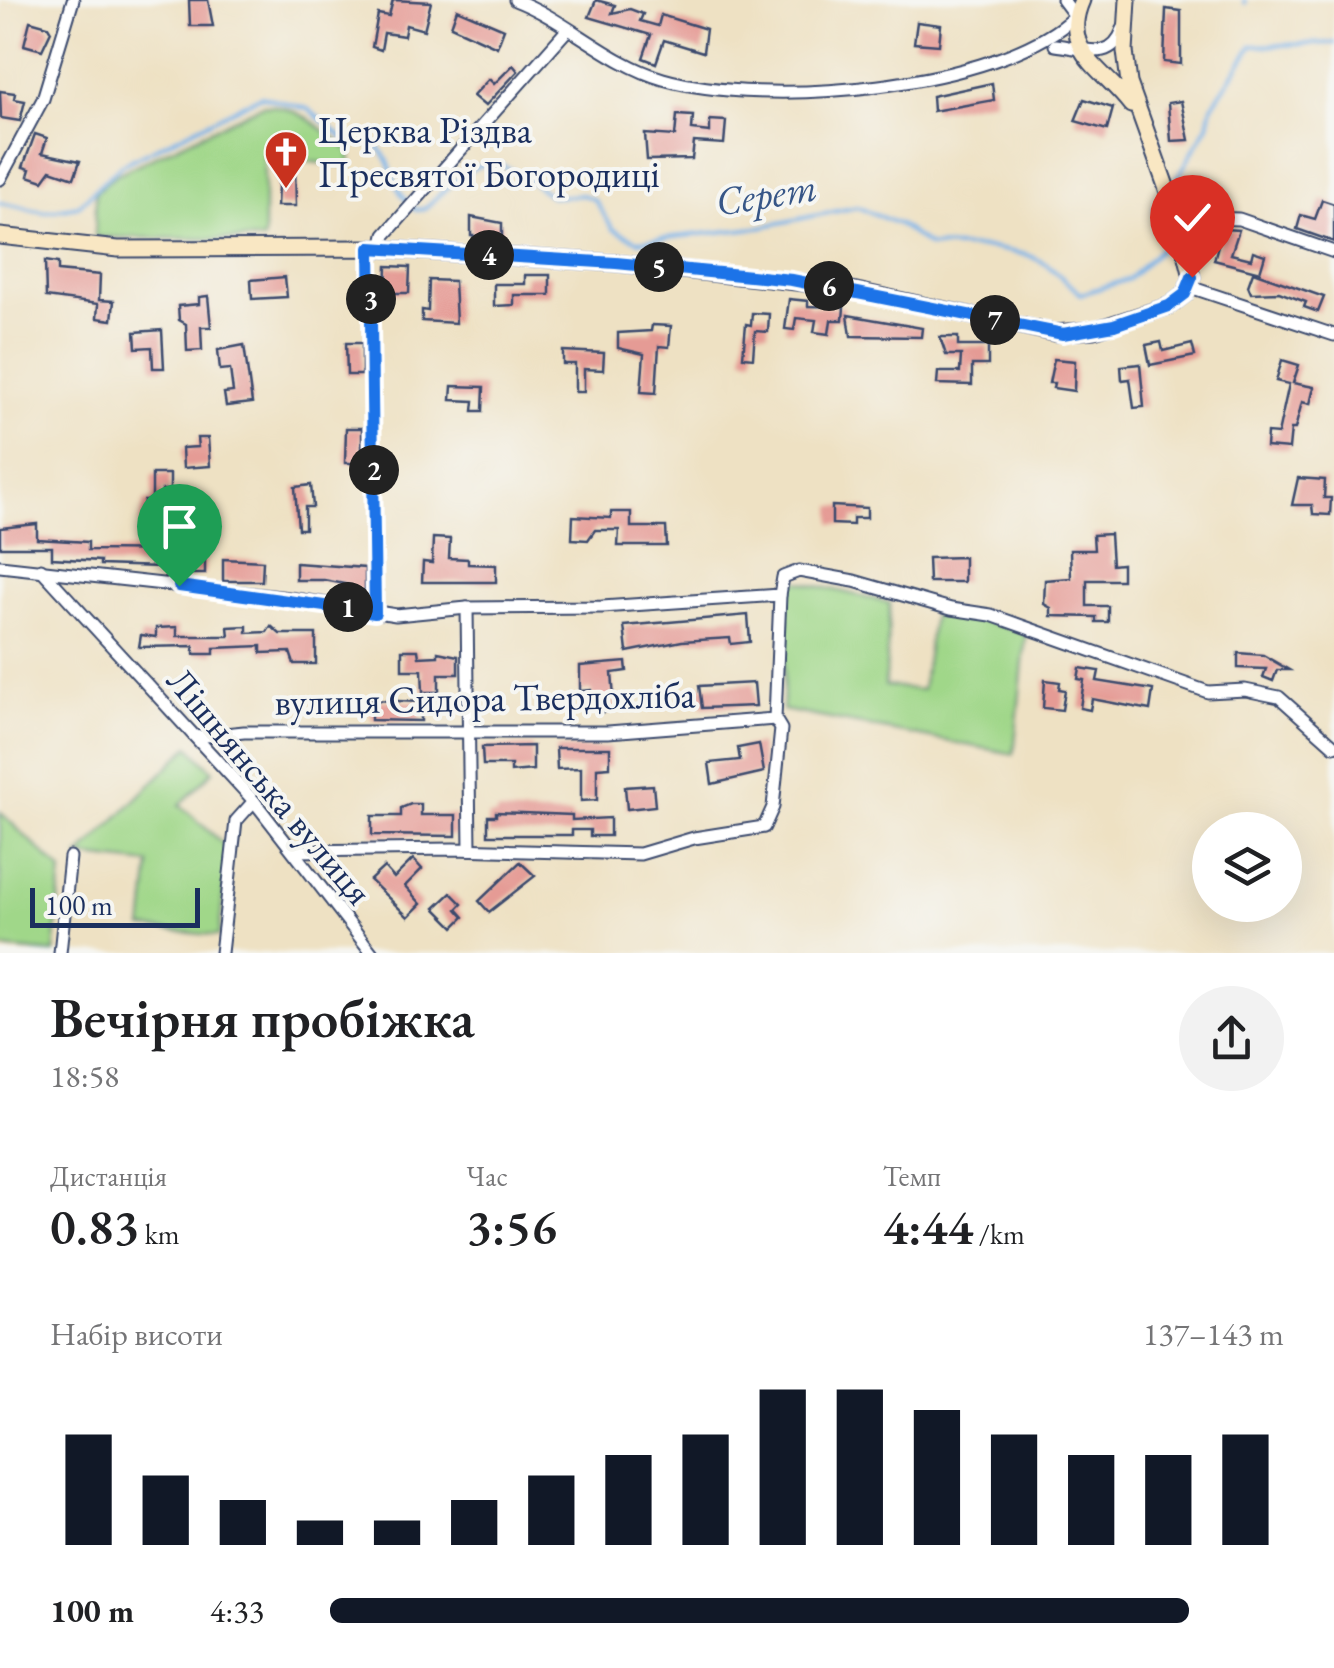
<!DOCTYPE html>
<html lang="uk">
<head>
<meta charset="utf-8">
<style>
  body { margin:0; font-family:"EB Garamond",serif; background:#f2f2f2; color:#202124; height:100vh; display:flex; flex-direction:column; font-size:38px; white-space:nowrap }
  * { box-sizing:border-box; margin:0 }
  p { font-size:32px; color:#757577 }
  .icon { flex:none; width:55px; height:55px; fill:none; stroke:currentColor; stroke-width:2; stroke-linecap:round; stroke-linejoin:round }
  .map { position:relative; height:953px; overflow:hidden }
  .side { display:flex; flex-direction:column; background:#fff; flex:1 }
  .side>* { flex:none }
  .controls { position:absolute; left:1192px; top:812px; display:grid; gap:20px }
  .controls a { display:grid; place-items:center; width:110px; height:110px; border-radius:50%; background:#fff; box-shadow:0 10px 40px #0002; font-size:50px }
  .scale { position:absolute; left:30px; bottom:25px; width:170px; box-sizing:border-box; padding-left:10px; border:5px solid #1b2f5e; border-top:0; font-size:28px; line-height:35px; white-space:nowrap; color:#1b2f5e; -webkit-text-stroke:8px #f6f6f2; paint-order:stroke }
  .pin { position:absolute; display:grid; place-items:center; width:85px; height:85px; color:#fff; margin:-102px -42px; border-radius:50% 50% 50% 0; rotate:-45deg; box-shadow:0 0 10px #0007 }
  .pin .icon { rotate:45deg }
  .km { position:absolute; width:50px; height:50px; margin:-25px; border-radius:50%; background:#222; color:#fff; font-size:28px; line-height:50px; text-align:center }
  .round { display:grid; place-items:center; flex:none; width:105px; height:105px; border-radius:52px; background:#f2f2f2 }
  .headline { display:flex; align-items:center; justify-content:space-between; height:170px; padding:0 50px }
  h1 { font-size:55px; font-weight:600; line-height:75px }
  .metrics { display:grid; grid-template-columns:repeat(3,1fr); gap:15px; height:170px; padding:10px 50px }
  .metrics div { display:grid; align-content:center }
  .metrics b { font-size:50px; font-weight:600 }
  .metrics small { font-size:28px; font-weight:400 }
  .metrics p { font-size:28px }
  .chart { height:280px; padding:20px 50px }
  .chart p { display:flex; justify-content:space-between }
  .chart svg { width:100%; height:180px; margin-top:10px; stroke:#111827; stroke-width:6 }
  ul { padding:0 50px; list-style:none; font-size:32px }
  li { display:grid; grid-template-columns:160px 120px 1fr; align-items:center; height:75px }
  li i { height:25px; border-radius:12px; background:#111827 }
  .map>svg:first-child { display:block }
  .green { fill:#a0d789; stroke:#5e8374; stroke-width:2.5 }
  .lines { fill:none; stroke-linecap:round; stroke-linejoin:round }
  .stream { stroke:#77b2e8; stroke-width:4 }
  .building { fill:#e59b95 }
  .street-casing { stroke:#3b4a6d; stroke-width:15 }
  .secondary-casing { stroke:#3b4a6d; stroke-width:19 }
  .street { stroke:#fff; stroke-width:11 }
  .secondary { stroke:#f9e7c3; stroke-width:15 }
  .route-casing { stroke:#fff; stroke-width:20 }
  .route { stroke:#1a73e8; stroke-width:12 }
  .labels { text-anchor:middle; stroke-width:8; stroke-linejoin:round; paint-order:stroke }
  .poi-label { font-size:38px; fill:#1b2f5e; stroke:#f6f6f2; text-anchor:start }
  .street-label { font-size:38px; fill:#1b2f5e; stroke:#f6f6f2 }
  .water-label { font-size:40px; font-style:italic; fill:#375687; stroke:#f6f6f2 }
</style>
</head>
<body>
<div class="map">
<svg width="1334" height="953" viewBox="0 0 1334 953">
  <rect width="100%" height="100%" fill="#f6f6f2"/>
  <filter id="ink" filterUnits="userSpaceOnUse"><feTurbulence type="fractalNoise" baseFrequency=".01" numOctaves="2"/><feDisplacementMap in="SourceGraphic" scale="20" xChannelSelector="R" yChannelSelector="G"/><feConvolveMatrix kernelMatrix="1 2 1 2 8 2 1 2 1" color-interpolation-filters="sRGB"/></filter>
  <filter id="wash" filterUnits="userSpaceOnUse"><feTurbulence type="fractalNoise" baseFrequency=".0048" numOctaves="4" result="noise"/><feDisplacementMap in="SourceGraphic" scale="40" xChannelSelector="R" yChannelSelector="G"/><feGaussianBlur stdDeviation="2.25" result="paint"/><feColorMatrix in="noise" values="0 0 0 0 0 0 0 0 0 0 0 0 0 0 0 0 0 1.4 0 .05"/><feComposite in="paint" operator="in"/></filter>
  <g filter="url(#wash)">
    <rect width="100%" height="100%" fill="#eee1c3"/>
    <!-- green -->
    <g class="green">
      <path d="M 263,105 C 299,105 323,130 350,151 L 351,166 L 264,157 L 264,240 L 95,237 L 96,192 L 115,175 Z"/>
      <path d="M 793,580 L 890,603 L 885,686 L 922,690 L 933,615 L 988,622 L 1026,633 L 1014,754 L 783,710 L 787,593 Z"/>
      <path d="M 189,746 L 213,771 L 180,805 L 228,848 L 219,936 L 143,928 L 150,864 L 79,856 Z"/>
      <path d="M 0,812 L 62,871 L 54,953 L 0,948 Z"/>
    </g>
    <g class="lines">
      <!-- stream -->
      <g class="stream">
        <path d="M 1244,0 L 1245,3"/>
        <path d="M 1177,179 L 1208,125 L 1212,106 L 1252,46 L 1334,43"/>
        <path d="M 0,203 L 44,212 L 78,206 L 121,165 L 261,96 L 308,109 L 350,143 L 376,145 C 399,166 386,185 416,210 L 424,209 C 482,156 487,147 552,197 L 583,195 L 595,200 L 613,229 L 638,241 L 755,228 L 857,207 L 898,224 L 929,246 L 991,248 L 1028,255 L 1046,264 L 1081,294 L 1129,279 L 1162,247 L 1154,208 L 1161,200"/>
      </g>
    </g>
    <g id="blocks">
      <!-- building -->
      <g class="building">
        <path d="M 189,0 L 208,0 L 213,26 L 190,26 Z"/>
        <path d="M 393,0 L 431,2 L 424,30 L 406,25 L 404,36 L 384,33 L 381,50 L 372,47 L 378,14 L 389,16 Z"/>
        <path d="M 596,0 L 615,5 L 612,13 L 630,9 L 643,14 L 640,21 L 658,26 L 661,15 L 706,29 L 703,52 L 664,40 L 656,63 L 643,58 L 651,35 L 589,17 Z"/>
        <path d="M 457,9 L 504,29 L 497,47 L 451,26 Z"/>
        <path d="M 1166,9 L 1181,11 L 1181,64 L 1164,62 Z"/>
        <path d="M 30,21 L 48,26 L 51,31 L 42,50 L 24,45 Z"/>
        <path d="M 917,22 L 941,25 L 939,45 L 914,43 Z"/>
        <path d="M 513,65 L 518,71 L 485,106 L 473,96 L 489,79 L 494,84 Z"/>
        <path d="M 992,83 L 994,100 L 933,111 L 932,96 Z"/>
        <path d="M 0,91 L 15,93 L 14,99 L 25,101 L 20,121 L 1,118 Z"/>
        <path d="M 1084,99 L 1113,108 L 1107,130 L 1075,121 Z"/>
        <path d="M 1181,101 L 1189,140 L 1171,141 L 1168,103 Z"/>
        <path d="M 677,115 L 693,116 L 692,130 L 710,132 L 710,120 L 726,121 L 724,144 L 694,142 L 692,159 L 647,160 L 645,134 L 675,136 Z"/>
        <path d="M 35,134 L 47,138 L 42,153 L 80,161 L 74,178 L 51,170 L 43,181 L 28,176 L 30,169 L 23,167 Z"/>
        <path d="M 279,166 L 295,166 L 296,206 L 277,206 Z"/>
        <path d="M 1322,200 L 1334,204 L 1334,242 L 1297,229 L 1301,215 L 1315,219 Z"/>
        <path d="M 471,217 L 502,223 L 502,236 L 471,236 Z"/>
        <path d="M 1191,227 L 1239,230 L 1231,254 L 1251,259 L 1253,251 L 1265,255 L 1260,272 L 1214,260 L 1220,238 L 1211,235 L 1212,230 L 1193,231 Z"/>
        <path d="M 45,261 L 58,263 L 58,271 L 100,275 L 99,300 L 114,301 L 112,320 L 97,318 L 98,304 L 46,297 Z"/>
        <path d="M 387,266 L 410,267 L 409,293 L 386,293 Z"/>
        <path d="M 1253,272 L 1324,297 L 1318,312 L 1304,307 L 1306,302 L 1279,292 L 1251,293 L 1248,286 Z"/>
        <path d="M 525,275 L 550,275 L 550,295 L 514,295 L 514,305 L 494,306 L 494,284 L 525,284 Z"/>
        <path d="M 285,277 L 287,297 L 252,299 L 251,280 Z"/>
        <path d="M 429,280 L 454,281 L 456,323 L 422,321 L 422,310 L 428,311 Z"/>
        <path d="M 208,296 L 211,327 L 201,327 L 202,350 L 187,351 L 186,324 L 179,320 L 178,306 L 199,304 L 199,297 Z"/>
        <path d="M 789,299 L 808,301 L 808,306 L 844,307 L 843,320 L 831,320 L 829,334 L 814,332 L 816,320 L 796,318 L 794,330 L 785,329 Z"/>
        <path d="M 752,313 L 769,314 L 768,332 L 755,331 L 753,358 L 743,357 L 746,324 L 751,325 Z"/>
        <path d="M 848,315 L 922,328 L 921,337 L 851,336 Z"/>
        <path d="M 652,325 L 671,326 L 669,347 L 659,346 L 656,393 L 641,392 L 644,354 L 618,348 L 618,333 L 651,331 Z"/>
        <path d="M 162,330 L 164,368 L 153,368 L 152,347 L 136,348 L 135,332 Z"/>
        <path d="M 940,337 L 958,337 L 958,346 L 988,346 L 988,365 L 972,365 L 972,385 L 937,384 L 938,372 L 960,372 L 961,355 L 946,355 Z"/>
        <path d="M 1161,342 L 1163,351 L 1192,344 L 1195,356 L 1150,365 L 1146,345 Z"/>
        <path d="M 346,343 L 362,343 L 362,375 L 347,375 Z"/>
        <path d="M 244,345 L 252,403 L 226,406 L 224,393 L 233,392 L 230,369 L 220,370 L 218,350 Z"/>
        <path d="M 563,351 L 604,353 L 603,370 L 584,369 L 584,392 L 575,392 L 575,364 L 563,364 Z"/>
        <path d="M 1054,359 L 1075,361 L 1074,391 L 1053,388 L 1054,383 L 1049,383 Z"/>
        <path d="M 1282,360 L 1299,365 L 1293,383 L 1314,387 L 1310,404 L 1302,402 L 1295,429 L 1291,429 L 1289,449 L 1266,447 L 1267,433 L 1278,434 L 1289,384 L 1276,381 Z"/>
        <path d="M 1140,364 L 1144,407 L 1134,408 L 1130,379 L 1122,380 L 1121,366 Z"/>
        <path d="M 452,386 L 484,387 L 483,411 L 473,411 L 474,401 L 451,400 Z"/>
        <path d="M 346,428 L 362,428 L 362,457 L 357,457 L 357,463 L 345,463 Z"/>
        <path d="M 197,438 L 208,438 L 210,466 L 183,468 L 182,448 L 198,447 Z"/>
        <path d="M 152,474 L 170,474 L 170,490 L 162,490 L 163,524 L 139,524 L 144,501 L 152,501 Z"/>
        <path d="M 1298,478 L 1325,480 L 1324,498 L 1331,498 L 1330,515 L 1313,514 L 1312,505 L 1292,505 Z"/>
        <path d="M 311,485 L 313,507 L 305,507 L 305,529 L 298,529 L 295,487 Z"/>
        <path d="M 832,506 L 867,508 L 867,518 L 853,518 L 853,525 L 832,524 Z"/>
        <path d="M 611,512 L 631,512 L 631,527 L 666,527 L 667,546 L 618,546 L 619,530 L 595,530 L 588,540 L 572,539 L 573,516 L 611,518 Z"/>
        <path d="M 37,524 L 37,539 L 88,542 L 88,550 L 198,551 L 205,553 L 205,574 L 193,574 L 193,568 L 100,565 L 100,561 L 52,558 L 52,547 L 0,547 L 0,528 Z"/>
        <path d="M 1110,534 L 1112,565 L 1122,564 L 1122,580 L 1087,580 L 1087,606 L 1108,606 L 1108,622 L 1096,622 L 1096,617 L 1051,616 L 1051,608 L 1044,604 L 1045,580 L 1071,578 L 1070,550 L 1094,550 L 1093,535 Z"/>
        <path d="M 433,538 L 450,539 L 449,558 L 468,559 L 468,564 L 496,565 L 496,582 L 422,582 L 423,562 L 432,563 Z"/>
        <path d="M 964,557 L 964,582 L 929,582 L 928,558 Z"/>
        <path d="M 223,559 L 263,561 L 262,581 L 223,581 Z"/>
        <path d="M 296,563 L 365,568 L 365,590 L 350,591 L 350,585 L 324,580 L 296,580 Z"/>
        <path d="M 748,615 L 750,642 L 731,644 L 730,638 L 682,641 L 627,652 L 624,626 Z"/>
        <path d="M 247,626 L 247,633 L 267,632 L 271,626 L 280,634 L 316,634 L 316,664 L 294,664 L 290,652 L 261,653 L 261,646 L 214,648 L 214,654 L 194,654 L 194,646 L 139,647 L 141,635 L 156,637 L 156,628 L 177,627 L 177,636 L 229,636 L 228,627 Z"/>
        <path d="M 402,650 L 418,650 L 419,657 L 438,656 L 438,652 L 458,656 L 458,674 L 439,674 L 439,692 L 423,692 L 422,670 L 402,670 Z"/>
        <path d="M 1238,653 L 1263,655 L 1289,670 L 1277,670 L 1273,681 L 1263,677 L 1266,669 L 1238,668 Z"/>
        <path d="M 626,662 L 627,671 L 612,673 L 615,711 L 596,713 L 591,690 L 580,691 L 580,666 Z"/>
        <path d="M 1080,668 L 1099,671 L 1097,681 L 1153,690 L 1150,710 L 1092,699 L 1090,710 L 1080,708 L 1084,680 L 1078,679 Z"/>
        <path d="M 1045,680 L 1060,682 L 1059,689 L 1065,690 L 1062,710 L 1043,708 Z"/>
        <path d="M 754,683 L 756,706 L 702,708 L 699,686 Z"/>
        <path d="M 371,700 L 421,702 L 421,721 L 371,720 Z"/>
        <path d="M 759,744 L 764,772 L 712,784 L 709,763 L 740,760 L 738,748 Z"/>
        <path d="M 533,746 L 533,770 L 511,772 L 511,765 L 483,765 L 482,747 Z"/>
        <path d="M 556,748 L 610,748 L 610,767 L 597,768 L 597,800 L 581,801 L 581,768 L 557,769 Z"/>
        <path d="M 653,785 L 655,806 L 627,809 L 625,787 Z"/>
        <path d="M 411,804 L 421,804 L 421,815 L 456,815 L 456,836 L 372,835 L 372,816 L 401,816 L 401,808 Z"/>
        <path d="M 496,812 L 572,815 L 572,820 L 610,818 L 610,836 L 590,836 L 590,830 L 572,830 L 572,835 L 488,835 L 488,816 L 496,816 Z"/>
        <path d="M 413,859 L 422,869 L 405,886 L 421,904 L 408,917 L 370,880 L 384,867 L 394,878 Z"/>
        <path d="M 520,862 L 535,876 L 489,912 L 479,901 Z"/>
        <path d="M 451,893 L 462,904 L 457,909 L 464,917 L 454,927 L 435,908 Z"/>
      </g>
    </g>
  </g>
  <g filter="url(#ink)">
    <use href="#blocks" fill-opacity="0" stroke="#3b4a6d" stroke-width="2.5"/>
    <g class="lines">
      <!-- street casing -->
      <g class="street-casing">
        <g id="street">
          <path d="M 515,0 C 567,20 608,63 663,79 C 763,108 998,90 1075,16 L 1063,0"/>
          <path d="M 1055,45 C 1084,48 1111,63 1123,29"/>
          <path d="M 0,179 L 43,99 L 73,0"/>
          <path d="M 1177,217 L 1239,219 L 1334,252"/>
          <path d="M 370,248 L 375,613"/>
          <path d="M 382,249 L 385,235 L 568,29"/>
          <path d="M 1190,287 L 1334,335"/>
          <path d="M 0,566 L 289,598 L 396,615 L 467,608 L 602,607 L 780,595 L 783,577 L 799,571 L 854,581 L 951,609 L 991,615 L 1208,692 L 1245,690 L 1279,697 L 1334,746"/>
          <path d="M 41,569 L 254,801 L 372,953"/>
          <path d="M 467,608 L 470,849"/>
          <path d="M 196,737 L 244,732 L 608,732 L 775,719"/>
          <path d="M 294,851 L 453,849 L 640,854 L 694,838 L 764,827 L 773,807 L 781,729 L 775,719 L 780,595"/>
          <path d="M 60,953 L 70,857"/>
          <path d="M 221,953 L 236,821 L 254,801"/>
        </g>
      </g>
      <!-- secondary casing -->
      <g class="secondary-casing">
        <g id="secondary">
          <path d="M 1082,0 C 1059,51 1103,68 1131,105"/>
          <path d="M 0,236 L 118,249 L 370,248 L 616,263 L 833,286 L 1054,333 L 1094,330 L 1169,306 L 1185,294 L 1192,277 L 1177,217 L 1129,83 L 1125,51 L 1128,0"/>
        </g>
      </g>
      <!-- street -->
      <use href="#street" class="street"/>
      <!-- secondary -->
      <use href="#secondary" class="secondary"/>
    </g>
  </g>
  <g class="lines" filter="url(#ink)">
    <!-- route casing -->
    <g class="route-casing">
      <path id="route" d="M 179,586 L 375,613 L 370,248 L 616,263 L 792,280 L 1063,334 L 1114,325 L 1169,306 L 1185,294 L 1192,277"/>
    </g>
    <!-- route -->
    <use href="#route" class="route"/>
  </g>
  <!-- icons -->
  <defs>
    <g id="church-pin" transform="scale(2.25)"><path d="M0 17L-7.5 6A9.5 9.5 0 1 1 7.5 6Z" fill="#c8321e" stroke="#f6f6f2"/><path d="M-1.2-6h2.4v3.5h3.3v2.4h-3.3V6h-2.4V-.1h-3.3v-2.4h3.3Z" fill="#fff"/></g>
  </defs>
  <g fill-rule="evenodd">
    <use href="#church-pin" x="286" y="152"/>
  </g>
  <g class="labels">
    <!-- poi labels -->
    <g class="poi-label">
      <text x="318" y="143">Церква Різдва<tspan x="318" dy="44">Пресвятої Богородиці</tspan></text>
    </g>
    <!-- street labels -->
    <g class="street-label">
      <text transform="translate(485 698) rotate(-1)" y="13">вулиця Сидора Твердохліба</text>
      <text transform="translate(270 786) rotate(50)" y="13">Лішнянська вулиця</text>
    </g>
    <!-- water labels -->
    <g class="water-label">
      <text transform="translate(766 194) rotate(-9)" y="14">Серет</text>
    </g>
  </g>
</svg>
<div class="controls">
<a><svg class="icon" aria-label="layers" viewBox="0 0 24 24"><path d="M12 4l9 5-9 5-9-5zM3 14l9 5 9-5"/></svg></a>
</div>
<div class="scale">100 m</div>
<div class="pin" style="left:179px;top:586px;background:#1e9e55"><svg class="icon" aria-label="arrive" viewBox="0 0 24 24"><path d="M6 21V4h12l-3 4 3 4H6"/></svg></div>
<div class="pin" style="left:1192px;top:277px;background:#d93025"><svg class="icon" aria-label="check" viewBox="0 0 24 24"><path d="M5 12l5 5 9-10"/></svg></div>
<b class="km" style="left:348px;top:607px">1</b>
<b class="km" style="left:374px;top:470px">2</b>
<b class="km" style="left:371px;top:299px">3</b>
<b class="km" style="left:489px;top:255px">4</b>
<b class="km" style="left:659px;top:267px">5</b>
<b class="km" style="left:829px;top:286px">6</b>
<b class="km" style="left:995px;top:320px">7</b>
</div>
<section class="side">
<div class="headline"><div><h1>Вечірня пробіжка</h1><p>18:58</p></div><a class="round"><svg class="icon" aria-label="share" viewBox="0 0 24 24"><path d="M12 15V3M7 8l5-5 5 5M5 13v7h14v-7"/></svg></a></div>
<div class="metrics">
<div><p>Дистанція</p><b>0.83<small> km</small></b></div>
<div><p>Час</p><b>3:56</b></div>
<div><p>Темп</p><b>4:44<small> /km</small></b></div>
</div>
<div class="chart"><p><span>Набір висоти</span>137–143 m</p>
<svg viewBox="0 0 160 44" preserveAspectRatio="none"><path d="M5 44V17M15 44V27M25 44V33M35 44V38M45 44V38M55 44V33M65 44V27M75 44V22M85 44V17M95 44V6M105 44V6M115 44V11M125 44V17M135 44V22M145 44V22M155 44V17"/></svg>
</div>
<ul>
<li><b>100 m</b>4:33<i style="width:90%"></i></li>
</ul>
</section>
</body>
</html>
